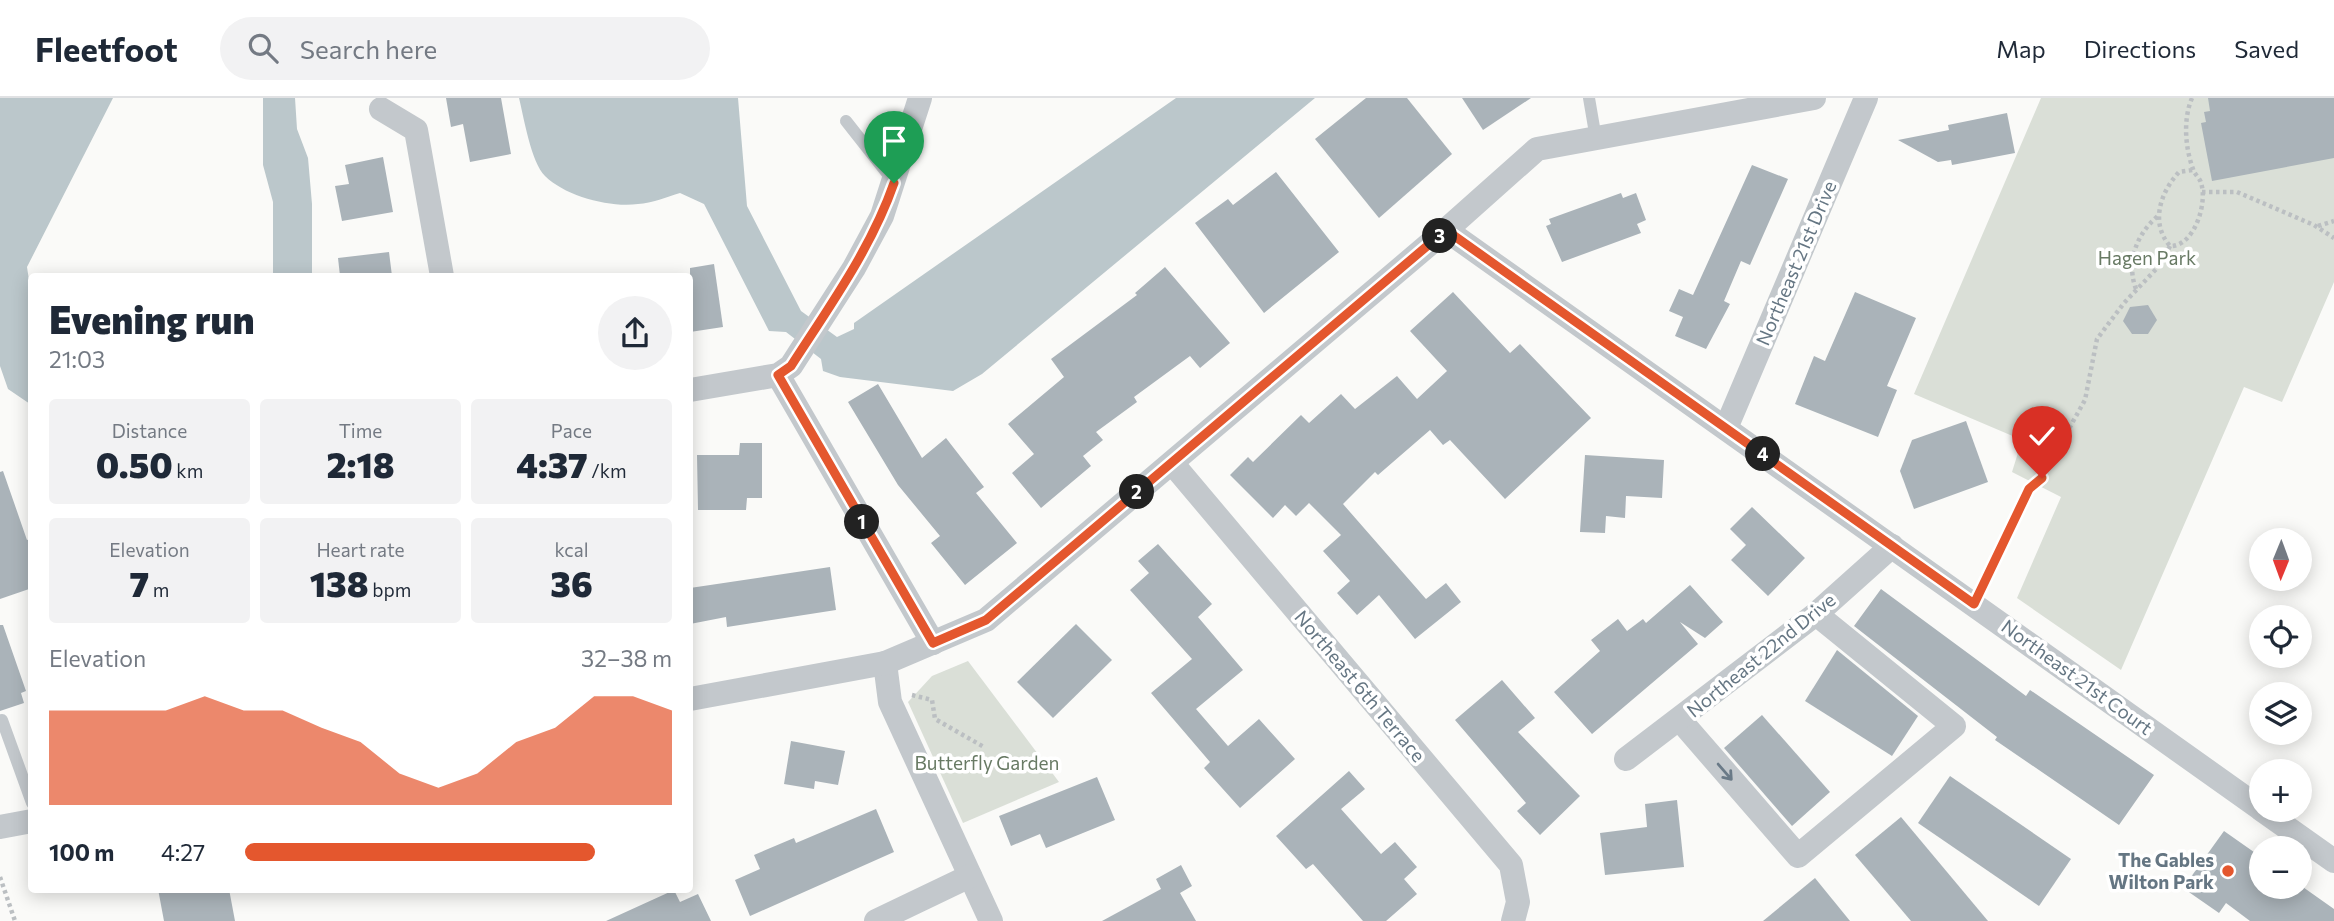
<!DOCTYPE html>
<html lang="en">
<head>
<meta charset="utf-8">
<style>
  body { margin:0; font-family:Commissioner,sans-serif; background:#f2f2f3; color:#1f2937; height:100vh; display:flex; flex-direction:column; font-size:26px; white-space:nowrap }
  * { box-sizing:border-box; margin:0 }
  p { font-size:23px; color:#747a83 }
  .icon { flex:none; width:38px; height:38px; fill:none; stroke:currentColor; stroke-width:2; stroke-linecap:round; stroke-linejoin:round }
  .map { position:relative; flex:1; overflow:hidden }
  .panel { position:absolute; left:28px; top:175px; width:665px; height:620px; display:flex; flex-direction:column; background:#fff; border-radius:7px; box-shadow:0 4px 18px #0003 }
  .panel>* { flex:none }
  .needle { width:46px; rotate:181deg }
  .controls { position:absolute; left:2249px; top:430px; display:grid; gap:14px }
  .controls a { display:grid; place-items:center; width:63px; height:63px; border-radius:50%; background:#fff; box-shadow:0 4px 18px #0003; font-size:35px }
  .pin { position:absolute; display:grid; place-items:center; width:60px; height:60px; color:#fff; margin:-72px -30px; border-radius:50% 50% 50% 0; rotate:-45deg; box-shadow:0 0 7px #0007 }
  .pin .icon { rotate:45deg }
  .km { position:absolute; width:35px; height:35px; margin:-18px; border-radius:50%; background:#222; color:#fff; font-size:19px; line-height:35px; text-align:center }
  .round { display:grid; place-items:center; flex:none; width:74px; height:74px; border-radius:37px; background:#f2f2f3 }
  .head { display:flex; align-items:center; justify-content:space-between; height:119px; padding:0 21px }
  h1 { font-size:38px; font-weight:800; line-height:52px }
  .metrics { display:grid; grid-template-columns:repeat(3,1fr); gap:10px; height:119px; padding:7px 21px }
  .metrics div { display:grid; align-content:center; border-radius:7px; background:#f2f2f3; text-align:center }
  .metrics b { font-size:35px; font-weight:800 }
  .metrics small { font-size:19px; font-weight:400 }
  .metrics p { font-size:19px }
  .chart { height:196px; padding:14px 21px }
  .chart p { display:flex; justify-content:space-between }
  .chart svg { width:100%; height:126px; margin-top:7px; fill:#e4572e; opacity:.7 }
  ul { padding:0 21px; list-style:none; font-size:23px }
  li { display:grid; grid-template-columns:112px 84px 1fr; align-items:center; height:52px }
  li i { height:18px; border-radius:9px; background:#e4572e }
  header { display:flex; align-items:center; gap:42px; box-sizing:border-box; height:98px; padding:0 35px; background:#fff; border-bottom:2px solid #e0e1e3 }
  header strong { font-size:33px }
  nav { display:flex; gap:38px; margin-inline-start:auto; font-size:24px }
  .search { width:490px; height:63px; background:#f2f2f3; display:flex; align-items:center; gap:18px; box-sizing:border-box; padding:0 24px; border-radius:38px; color:#747a83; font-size:26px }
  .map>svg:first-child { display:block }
  .green { fill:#dadfd7 }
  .water { fill:#bbc7cb }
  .building { fill:#aab3b9 }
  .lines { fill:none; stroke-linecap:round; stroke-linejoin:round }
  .path { stroke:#bbbfc2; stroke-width:4.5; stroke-dasharray:3.5 3.5; stroke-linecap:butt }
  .service { stroke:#c3c8cc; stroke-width:12 }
  .minor { stroke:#c3c8cc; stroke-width:24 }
  .oneway { stroke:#6a7a87 }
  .route-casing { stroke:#fff; stroke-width:14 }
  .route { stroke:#e4572e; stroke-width:9 }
  .poi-dot { fill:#e4572e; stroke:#fff; stroke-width:2.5 }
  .labels { text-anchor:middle; stroke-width:7; stroke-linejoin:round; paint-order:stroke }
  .park-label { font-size:19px; fill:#687a64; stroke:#fff }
  .street-label { font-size:19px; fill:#657683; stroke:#fff }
  .poi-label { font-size:19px; font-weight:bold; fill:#657683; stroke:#fff; text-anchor:end }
</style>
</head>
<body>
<header>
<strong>Fleetfoot</strong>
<div class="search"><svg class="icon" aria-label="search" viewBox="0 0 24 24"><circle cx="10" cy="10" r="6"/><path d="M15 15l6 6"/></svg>Search here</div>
<nav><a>Map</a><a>Directions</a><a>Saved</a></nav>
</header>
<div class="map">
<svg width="2334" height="823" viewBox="0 0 2334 823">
  <rect width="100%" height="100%" fill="#fafaf8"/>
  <!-- green -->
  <g class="green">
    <path d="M 2041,0 L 2334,0 L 2334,184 L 2282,304 L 2244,289 L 2121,572 L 2017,500 L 2061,399 L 2012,374 L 2022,342 L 1914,296 Z"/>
    <path d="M 968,563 L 1059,684 L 963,725 L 908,604 L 932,578 Z"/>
  </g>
  <!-- water -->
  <g class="water">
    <path d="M 0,0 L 113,0 L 27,169 L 32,202 L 30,306 L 8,291 L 0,268 Z"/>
    <path d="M 263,0 L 295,0 L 297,31 L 308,60 L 312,106 L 312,178 L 273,178 L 273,104 L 263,67 Z"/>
    <path d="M 519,0 L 738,0 L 747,108 L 801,213 L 837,239 L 854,231 L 854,225 L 1176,0 L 1315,0 L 982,276 L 953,293 L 840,279 L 823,273 L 821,261 L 786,234 L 769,233 L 704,106 L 680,95 C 667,99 652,105 638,106 C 610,110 565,98 545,78 C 531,64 524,20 519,0 Z"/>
  </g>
  <!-- building -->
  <g class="building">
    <path d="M 446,0 L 501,0 L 511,56 L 470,64 L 463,26 L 451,29 Z"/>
    <path d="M 1366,0 L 1407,0 L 1452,56 L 1379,120 L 1315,41 Z"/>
    <path d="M 1462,0 L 1531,0 L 1483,32 Z"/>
    <path d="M 2208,0 L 2334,0 L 2334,60 L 2212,83 L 2201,25 L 2206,24 L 2204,14 L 2210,13 Z"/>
    <path d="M 2007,15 L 2015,55 L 1952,67 L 1951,62 L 1938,64 L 1898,42 L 1949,32 L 1948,27 Z"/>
    <path d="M 383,59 L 393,114 L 342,123 L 335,88 L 349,86 L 345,67 Z"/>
    <path d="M 1752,67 L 1788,81 L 1750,167 L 1741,163 L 1724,203 L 1730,206 L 1706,251 L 1675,238 L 1683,219 L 1669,213 L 1679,191 L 1693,197 Z"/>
    <path d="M 1276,74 L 1339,154 L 1264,215 L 1195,125 L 1228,101 L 1233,107 Z"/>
    <path d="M 1621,95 L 1623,100 L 1636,95 L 1646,122 L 1637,126 L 1641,135 L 1562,164 L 1546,128 L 1551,126 L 1549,121 Z"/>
    <path d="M 389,154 L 392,178 L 340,178 L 338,160 Z"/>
    <path d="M 714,166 L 723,229 L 690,234 L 690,170 Z"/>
    <path d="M 1165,169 L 1230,245 L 1200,270 L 1190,258 L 1134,299 L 1137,304 L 1096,334 L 1103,342 L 1083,358 L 1091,368 L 1041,410 L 1012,375 L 1034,356 L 1008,326 L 1064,279 L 1051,261 L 1137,197 L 1135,195 Z"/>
    <path d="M 1453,194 L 1510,255 L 1520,246 L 1591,320 L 1505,401 L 1450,342 L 1443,347 L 1430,332 L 1378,377 L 1375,374 L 1343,406 L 1426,501 L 1446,485 L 1461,504 L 1415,541 L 1379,497 L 1357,517 L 1337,495 L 1350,483 L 1323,453 L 1341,437 L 1309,405 L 1296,418 L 1285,407 L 1273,420 L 1230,377 L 1248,359 L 1253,364 L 1301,317 L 1309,325 L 1341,296 L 1355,311 L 1397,278 L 1417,301 L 1447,273 L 1410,233 Z"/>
    <path d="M 1855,194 L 1916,220 L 1887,288 L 1897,292 L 1878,339 L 1795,306 L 1814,258 L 1825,263 Z"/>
    <path d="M 2148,207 L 2157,222 L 2148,236 L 2132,236 L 2123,223 L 2130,209 Z"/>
    <path d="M 878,286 L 922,360 L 946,340 L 984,389 L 976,395 L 1017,445 L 965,487 L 931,445 L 940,438 L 898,387 L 848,304 Z"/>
    <path d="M 1966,323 L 1988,384 L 1914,411 L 1900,373 L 1912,342 Z"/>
    <path d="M 740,345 L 762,345 L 762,400 L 747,400 L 746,412 L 698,412 L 697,357 L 739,357 Z"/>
    <path d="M 1585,357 L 1664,362 L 1662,400 L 1626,398 L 1625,420 L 1606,418 L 1605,435 L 1580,434 Z"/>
    <path d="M 3,373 L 27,442 L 32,440 L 32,490 L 0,501 L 0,374 Z"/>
    <path d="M 1752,409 L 1805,460 L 1768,498 L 1731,462 L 1746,447 L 1730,431 Z"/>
    <path d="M 1158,446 L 1212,506 L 1198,519 L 1243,572 L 1196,611 L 1228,648 L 1259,621 L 1295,661 L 1240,710 L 1204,670 L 1210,664 L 1151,595 L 1192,561 L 1130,492 L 1149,475 L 1138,463 Z"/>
    <path d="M 830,469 L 836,512 L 727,529 L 726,519 L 690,526 L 690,490 Z"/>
    <path d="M 1690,487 L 1723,524 L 1705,540 L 1680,524 L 1698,546 L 1592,636 L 1554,594 L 1600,553 L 1591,542 L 1618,521 L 1627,533 L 1643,521 L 1646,525 Z"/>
    <path d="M 1881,491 L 2026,598 L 2030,592 L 2154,677 L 2119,727 L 1995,642 L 1997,639 L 1854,528 Z"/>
    <path d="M 1076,526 L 1112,562 L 1053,620 L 1017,584 Z"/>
    <path d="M 0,527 L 3,527 L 26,593 L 21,595 L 24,605 L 0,613 Z"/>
    <path d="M 1837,552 L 1918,618 L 1892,658 L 1805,603 Z"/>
    <path d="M 1502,582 L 1535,620 L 1518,634 L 1580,698 L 1540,737 L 1517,713 L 1526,705 L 1455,622 Z"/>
    <path d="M 1762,617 L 1830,694 L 1792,728 L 1724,650 Z"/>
    <path d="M 791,643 L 845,653 L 838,687 L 815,683 L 814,691 L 784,686 Z"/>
    <path d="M 1349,673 L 1365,691 L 1341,711 L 1381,756 L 1395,744 L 1417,769 L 1404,781 L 1417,796 L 1386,823 L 1363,823 L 1313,766 L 1306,771 L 1276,738 Z"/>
    <path d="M 1950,678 L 2071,761 L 2039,808 L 1918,725 Z"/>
    <path d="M 1097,679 L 1115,722 L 1046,750 L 1040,736 L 1011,748 L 999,718 Z"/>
    <path d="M 1677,702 L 1684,769 L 1605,777 L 1600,735 L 1647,729 L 1645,706 Z"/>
    <path d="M 876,711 L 894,754 L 750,818 L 735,782 L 760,771 L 754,757 L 794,740 L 796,745 Z"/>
    <path d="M 1901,719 L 1988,823 L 1911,823 L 1855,757 Z"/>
    <path d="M 2224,733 L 2261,759 L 2261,789 L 2300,789 L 2300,787 L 2334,811 L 2334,823 L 2250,823 L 2226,805 L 2219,815 L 2183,790 Z"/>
    <path d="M 1181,767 L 1192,788 L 1180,795 L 1196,823 L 1102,823 L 1161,791 L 1156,781 Z"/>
    <path d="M 1815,780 L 1850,823 L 1763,823 Z"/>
    <path d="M 158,791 L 229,791 L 235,823 L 164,823 Z"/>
    <path d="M 674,792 L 680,804 L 698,796 L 711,823 L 606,823 Z"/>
  </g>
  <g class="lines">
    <!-- path -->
    <g class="path">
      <path d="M 2192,0 C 2183,21 2185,49 2193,71 C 2194,76 2200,80 2201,85 C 2208,105 2194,149 2170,148 C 2150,125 2160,95 2179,74 L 2193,72"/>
      <path d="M 2202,94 L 2237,94 L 2314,127 L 2334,140"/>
      <path d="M 2318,128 L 2334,123"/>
      <path d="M 2136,191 C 2126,165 2136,136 2158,118"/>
      <path d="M 2042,379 L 2085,302 L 2097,241 L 2124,205 L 2161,166 L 2170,148"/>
      <path d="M 912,597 L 932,602 L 935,621 L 984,649"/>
      <path d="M 0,779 L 15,823"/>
    </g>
    <!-- service -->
    <g class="service">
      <path d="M 1589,0 L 1596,41"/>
      <path d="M 846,23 L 894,84"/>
      <path d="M 1974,506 L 2029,391"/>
      <path d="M 2,622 L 32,705"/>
    </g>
    <!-- minor -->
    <g class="minor">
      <path d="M 381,11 L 416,32 L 442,178"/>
      <path d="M 1446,132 L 2261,711"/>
      <path d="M 778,277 L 933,545"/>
      <path d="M 690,292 L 778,277 L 791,268 L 854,170 L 882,118 L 920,0"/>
      <path d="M 1726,330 L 1866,0"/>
      <path d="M 1172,365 L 1511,767 L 1518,804 L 1513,823"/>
      <path d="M 885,565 L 890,604 L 991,823"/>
      <path d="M 690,601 L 885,565 L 986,522 L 1446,132 L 1537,51 L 1814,0"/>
      <path d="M 1680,622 L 1798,758 L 1954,628 L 1816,516"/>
      <path d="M 1626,661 L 1816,516 L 1892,448"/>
      <path d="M 2262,712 L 2334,763"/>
      <path d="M 0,729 L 32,723"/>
      <path d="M 876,823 L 970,778"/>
    </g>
  </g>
  <!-- one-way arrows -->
  <defs><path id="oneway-shaft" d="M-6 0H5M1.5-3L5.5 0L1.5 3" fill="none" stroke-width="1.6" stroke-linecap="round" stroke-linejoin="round" transform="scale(1.75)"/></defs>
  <use class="oneway" href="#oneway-shaft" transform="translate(1725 674) rotate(49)"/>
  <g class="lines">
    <!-- route casing -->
    <g class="route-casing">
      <path id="route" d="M 894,85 C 871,151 829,209 791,268 L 778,277 L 933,545 L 986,522 L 1446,132 L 1974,506 L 2029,391 L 2042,380"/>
    </g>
    <!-- route -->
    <use href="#route" class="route"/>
  </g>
  <!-- markers -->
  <circle class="poi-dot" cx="2228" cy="773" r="7"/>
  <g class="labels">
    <!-- park labels -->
    <g class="park-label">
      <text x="2147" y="167">Hagen Park</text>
      <text x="987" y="672">Butterfly Garden</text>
    </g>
    <!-- street labels -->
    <g class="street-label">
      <text transform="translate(1796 165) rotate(-67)" y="7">Northeast 21st Drive</text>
      <text transform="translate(1761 557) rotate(-39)" y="7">Northeast 22nd Drive</text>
      <text transform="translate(2077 579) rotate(36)" y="7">Northeast 21st Court</text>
      <text transform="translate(1360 588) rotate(50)" y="7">Northeast 6th Terrace</text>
    </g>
    <!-- poi labels -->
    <g class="poi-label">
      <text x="2214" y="769">The Gables<tspan x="2214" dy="22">Wilton Park</tspan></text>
    </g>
  </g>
</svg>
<div class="controls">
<a><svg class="needle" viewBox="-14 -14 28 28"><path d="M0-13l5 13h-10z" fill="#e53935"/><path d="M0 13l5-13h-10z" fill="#747a83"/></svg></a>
<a><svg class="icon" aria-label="locate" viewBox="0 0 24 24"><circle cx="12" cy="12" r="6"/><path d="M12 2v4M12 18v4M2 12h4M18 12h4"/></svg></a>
<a><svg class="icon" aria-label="layers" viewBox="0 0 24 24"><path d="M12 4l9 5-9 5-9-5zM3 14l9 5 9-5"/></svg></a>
<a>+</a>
<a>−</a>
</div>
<div class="pin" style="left:894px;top:85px;background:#1e9e55"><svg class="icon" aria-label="arrive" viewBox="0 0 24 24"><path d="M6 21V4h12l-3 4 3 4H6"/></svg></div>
<div class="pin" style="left:2042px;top:380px;background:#d93025"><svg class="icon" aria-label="check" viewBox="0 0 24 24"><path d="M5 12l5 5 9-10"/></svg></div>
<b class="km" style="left:862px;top:424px">1</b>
<b class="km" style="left:1137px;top:394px">2</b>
<b class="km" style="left:1440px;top:138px">3</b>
<b class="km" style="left:1763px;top:356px">4</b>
<section class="panel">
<div class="head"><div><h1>Evening run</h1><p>21:03</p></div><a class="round"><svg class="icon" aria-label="share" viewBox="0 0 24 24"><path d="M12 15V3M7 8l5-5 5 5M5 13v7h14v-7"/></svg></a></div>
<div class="metrics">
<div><p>Distance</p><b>0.50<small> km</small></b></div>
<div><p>Time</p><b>2:18</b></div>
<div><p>Pace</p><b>4:37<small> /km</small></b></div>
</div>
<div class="metrics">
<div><p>Elevation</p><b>7<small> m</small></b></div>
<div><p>Heart rate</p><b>138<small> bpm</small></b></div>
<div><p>kcal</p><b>36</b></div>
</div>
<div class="chart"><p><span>Elevation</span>32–38 m</p>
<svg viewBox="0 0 160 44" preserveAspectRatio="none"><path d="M0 44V11L10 11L20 11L30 11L40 6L50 11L60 11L70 17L80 22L90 33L100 38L110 33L120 22L130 17L140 6L150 6L160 11V44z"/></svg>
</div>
<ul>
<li><b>100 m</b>4:27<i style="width:82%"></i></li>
</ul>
</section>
</div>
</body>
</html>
